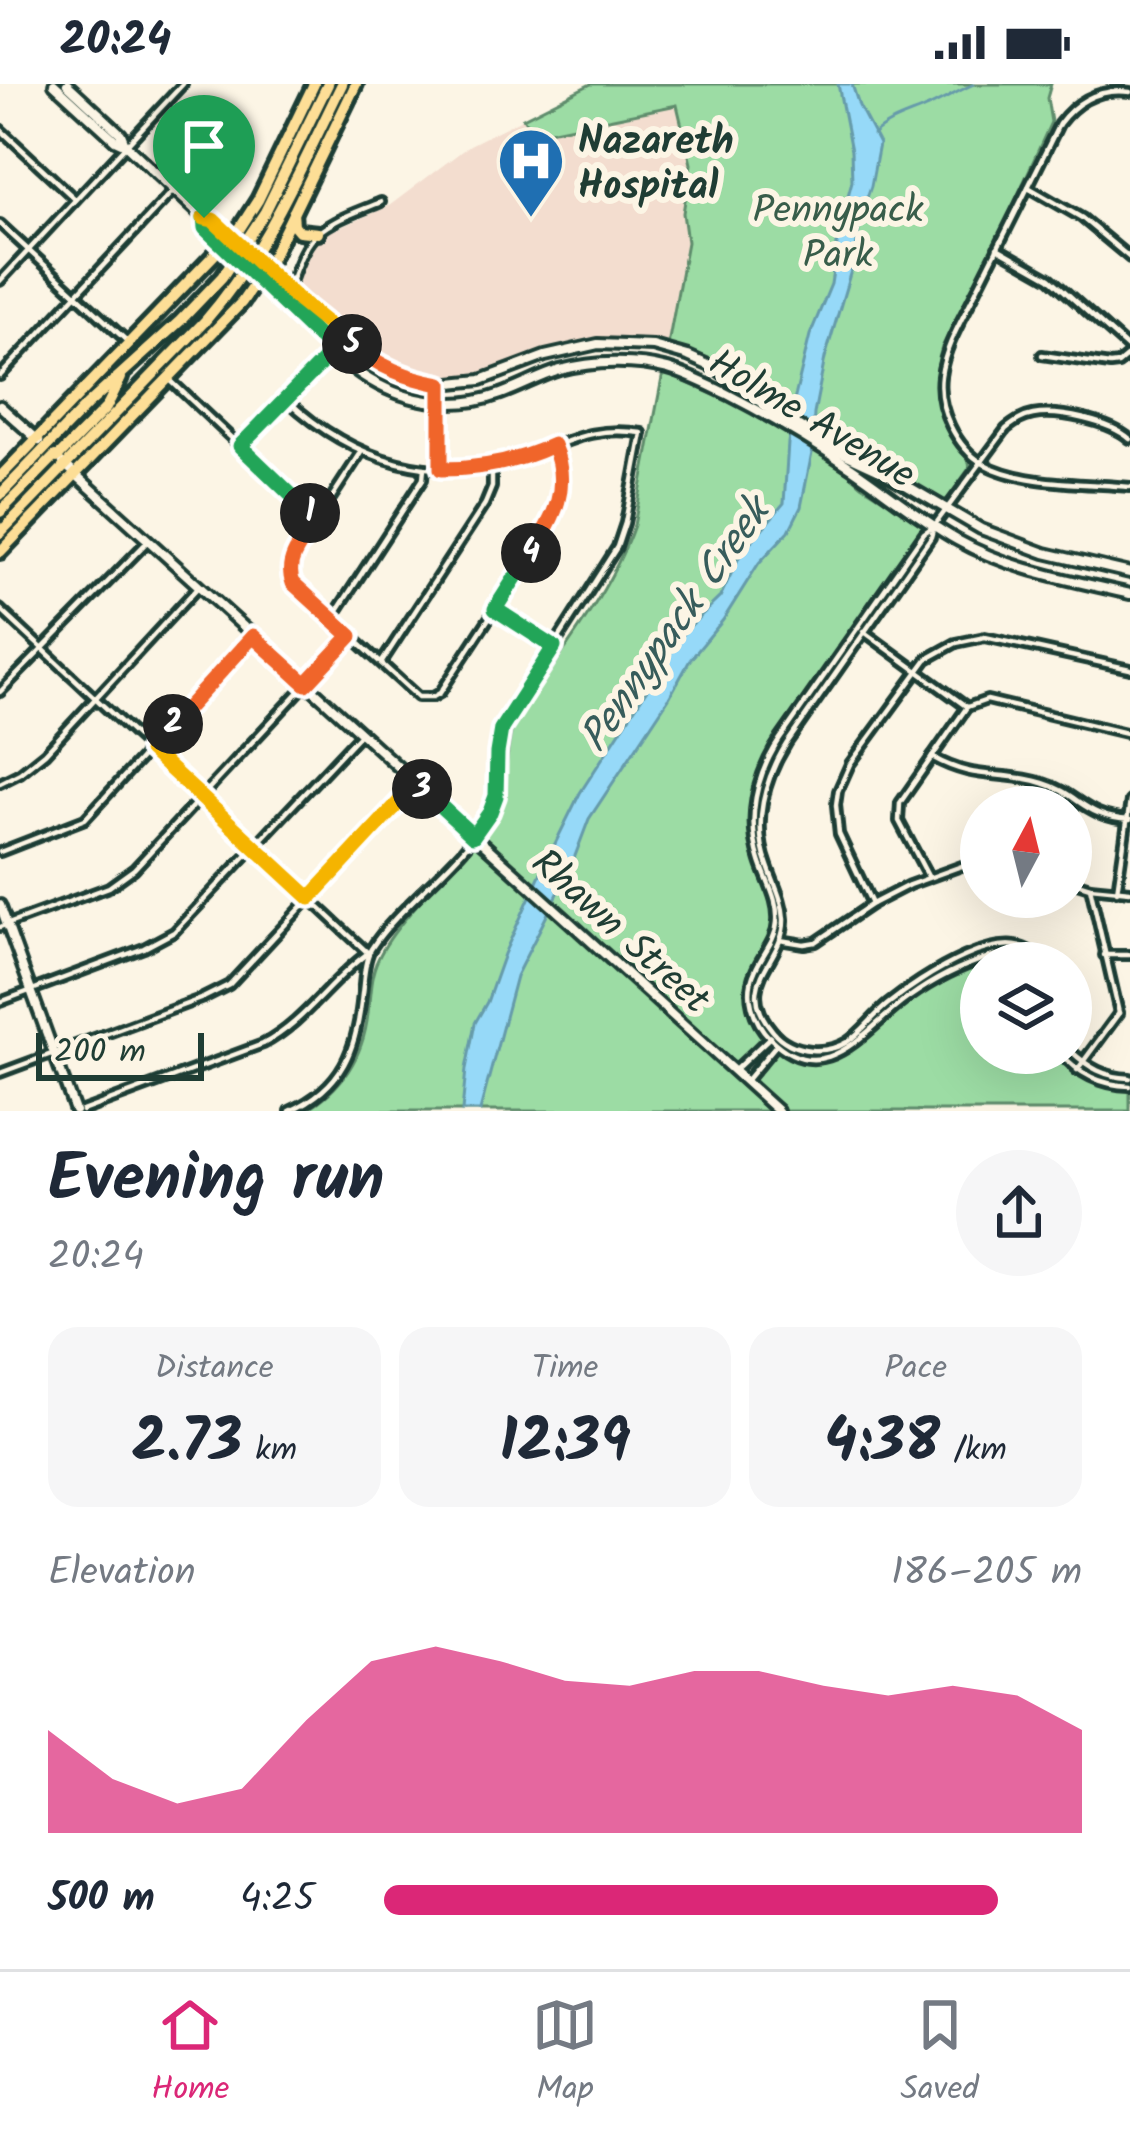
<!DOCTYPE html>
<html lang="en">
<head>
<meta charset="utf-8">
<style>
  body { margin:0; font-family:Kalam,sans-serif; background:#f6f6f7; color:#1f2937; height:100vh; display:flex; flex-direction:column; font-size:45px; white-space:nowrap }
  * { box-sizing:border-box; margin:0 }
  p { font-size:39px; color:#747a83 }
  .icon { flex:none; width:66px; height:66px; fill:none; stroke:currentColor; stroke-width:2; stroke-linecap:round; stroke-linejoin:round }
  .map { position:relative; height:1027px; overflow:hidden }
  .side { display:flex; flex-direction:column; background:#fff; flex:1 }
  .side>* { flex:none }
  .needle { width:78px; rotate:7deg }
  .controls { position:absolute; left:960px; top:702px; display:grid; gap:24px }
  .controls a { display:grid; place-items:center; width:132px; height:132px; border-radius:50%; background:#fff; box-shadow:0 12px 48px #0002; font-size:60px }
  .scale { position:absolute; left:36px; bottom:30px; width:168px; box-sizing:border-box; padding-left:12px; border:6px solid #1f3d34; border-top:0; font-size:33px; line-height:42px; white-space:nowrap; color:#1f3d34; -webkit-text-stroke:9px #fcf5e5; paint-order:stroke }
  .pin { position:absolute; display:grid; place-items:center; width:102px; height:102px; color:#fff; margin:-123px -51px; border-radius:50% 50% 50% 0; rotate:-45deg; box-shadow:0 0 12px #0007 }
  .pin .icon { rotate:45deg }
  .km { position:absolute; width:60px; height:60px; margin:-30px; border-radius:50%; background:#222; color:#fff; font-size:33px; line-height:60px; text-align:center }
  .round { display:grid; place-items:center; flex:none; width:126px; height:126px; border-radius:63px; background:#f6f6f7 }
  .head { display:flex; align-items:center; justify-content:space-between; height:204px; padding:0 48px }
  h1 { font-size:66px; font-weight:800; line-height:90px }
  .metrics { display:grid; grid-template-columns:repeat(3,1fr); gap:18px; height:204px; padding:12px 48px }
  .metrics div { display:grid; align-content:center; border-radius:30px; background:#f6f6f7; text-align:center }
  .metrics b { font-size:60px; font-weight:800 }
  .metrics small { font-size:33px; font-weight:400 }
  .metrics p { font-size:33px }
  .chart { height:336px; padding:24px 48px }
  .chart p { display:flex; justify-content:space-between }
  .chart svg { width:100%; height:216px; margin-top:12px; fill:#db2777; opacity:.7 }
  ul { padding:0 48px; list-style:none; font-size:39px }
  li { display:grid; grid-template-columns:192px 144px 1fr; align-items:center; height:90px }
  li i { height:30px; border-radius:15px; background:#db2777 }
  .status { display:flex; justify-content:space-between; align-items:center; height:84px; padding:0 60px; background:#fff; direction:ltr }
  .status svg { height:33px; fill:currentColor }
  .menu { display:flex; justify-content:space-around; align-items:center; height:168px; border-top:3px solid #e0e1e3; background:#fff; font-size:33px; color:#747a83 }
  .menu a { display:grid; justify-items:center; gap:6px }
  .menu .active { color:#db2777 }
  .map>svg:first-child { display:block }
  .built { fill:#f3ddcf }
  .green { fill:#9cdca4; stroke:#5e8c6c; stroke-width:3 }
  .water { fill:#96d9f8; stroke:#669baa; stroke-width:3 }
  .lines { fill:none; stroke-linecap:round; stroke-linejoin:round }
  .stream { stroke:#669baa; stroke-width:3 }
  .minor-casing { stroke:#1f3d34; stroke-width:14 }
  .tertiary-casing { stroke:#1f3d34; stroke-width:16 }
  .secondary-casing { stroke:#1f3d34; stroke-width:16 }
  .trunk-casing { stroke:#1f3d34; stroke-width:20 }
  .minor { stroke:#fcf5e5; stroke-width:4.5 }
  .tertiary { stroke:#fcf5e5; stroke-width:8 }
  .secondary { stroke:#fcf5e5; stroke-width:8 }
  .trunk { stroke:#fdde96; stroke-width:10 }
  .secondary-bridge-casing { stroke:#1f3d34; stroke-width:16; stroke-linecap:butt }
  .secondary-bridge { stroke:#fcf5e5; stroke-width:8 }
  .split-1-casing { stroke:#fff; stroke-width:24 }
  .split-2-casing { stroke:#fff; stroke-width:24 }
  .split-3-casing { stroke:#fff; stroke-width:24 }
  .split-4-casing { stroke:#fff; stroke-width:24 }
  .split-5-casing { stroke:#fff; stroke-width:24 }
  .split-6-casing { stroke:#fff; stroke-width:24 }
  .split-1 { stroke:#22a559; stroke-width:15 }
  .split-2 { stroke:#f0652b; stroke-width:15 }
  .split-3 { stroke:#f5b400; stroke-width:15 }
  .split-4 { stroke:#22a559; stroke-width:15 }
  .split-5 { stroke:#f0652b; stroke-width:15 }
  .split-6 { stroke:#f5b400; stroke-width:15 }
  .labels { text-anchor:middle; stroke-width:12; stroke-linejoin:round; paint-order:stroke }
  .poi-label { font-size:39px; font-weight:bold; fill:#1f3d34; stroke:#fcf5e5; text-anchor:start }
  .park-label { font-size:39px; fill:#385d4a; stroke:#fcf5e5 }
  .street-label { font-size:39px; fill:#1f3d34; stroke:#fcf5e5 }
  .water-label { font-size:42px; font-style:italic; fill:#375c5b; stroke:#fcf5e5 }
</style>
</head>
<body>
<div class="status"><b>20:24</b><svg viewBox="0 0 49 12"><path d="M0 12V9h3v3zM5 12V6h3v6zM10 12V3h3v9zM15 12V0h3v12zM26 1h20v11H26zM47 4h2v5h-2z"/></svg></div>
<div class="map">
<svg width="1130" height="1027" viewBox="0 0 1130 1027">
  <rect width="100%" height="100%" fill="#fcf5e5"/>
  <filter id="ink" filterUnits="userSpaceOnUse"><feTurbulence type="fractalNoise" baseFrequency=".00833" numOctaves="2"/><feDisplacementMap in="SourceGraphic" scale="24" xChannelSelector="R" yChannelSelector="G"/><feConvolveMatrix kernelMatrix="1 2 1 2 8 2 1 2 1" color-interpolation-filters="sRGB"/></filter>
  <g filter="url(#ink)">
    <!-- built -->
    <path class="built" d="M 591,0 L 677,21 L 717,184 L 688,266 L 630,254 L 586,255 L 531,269 L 478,291 L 451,293 L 421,290 L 384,276 L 296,202 L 312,162 L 325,150 L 389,122 L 470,61 Z"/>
    <!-- green -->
    <g class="green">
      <path d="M 591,0 L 1051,0 L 1047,14 L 1051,38 L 1006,137 L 942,263 C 933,293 933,323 950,351 C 957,363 968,369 970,383 L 945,418 L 884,382 L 847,366 L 834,376 L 862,401 L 924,440 L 926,444 C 894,489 862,535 830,581 C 800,625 757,669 752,725 C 750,743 752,763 757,780 C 763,798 775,813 775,832 C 775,861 747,880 748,910 C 748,926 757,939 761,953 L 737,979 L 732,979 L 585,846 L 579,853 L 771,1027 L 304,1027 C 341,1006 363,973 368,930 C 370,912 370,891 378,875 C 394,840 446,790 473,760 L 518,797 L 524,790 L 482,750 C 511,718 502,676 514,637 C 554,581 612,506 634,441 L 663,289 C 695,300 724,318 756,329 L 767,318 C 737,290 707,274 668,261 L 687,158 L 683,129 L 691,80 L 677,21 L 534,50 L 523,34 Z"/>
      <path d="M 1009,870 L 1019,872 L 1028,879 L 981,879 L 981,969 L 1058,969 C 1079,991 1099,1002 1130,1003 L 1130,1027 L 785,1027 L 753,998 L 753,992 L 776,967 C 795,971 811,978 831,974 C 857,969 872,945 892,929 C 926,901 965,879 1009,870 Z"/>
    </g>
    <!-- water -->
    <path class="water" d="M 838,0 L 852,0 L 859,22 L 879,60 L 871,102 L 861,131 L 855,173 L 825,274 L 814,330 L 812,369 L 801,423 L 789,447 L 759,479 L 723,536 L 690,576 L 669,614 L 589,735 L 569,788 L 516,892 L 480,1027 L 462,1027 L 466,985 L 475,939 L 487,918 L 504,870 L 543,784 L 580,709 L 684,548 L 720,513 L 740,471 L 784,419 L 788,359 L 795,313 L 810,251 L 831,200 L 840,141 L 852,97 L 851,67 Z"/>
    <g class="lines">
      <!-- stream -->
      <path class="stream" d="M 873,51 C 889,36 908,32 928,23 C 944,16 958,7 974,0"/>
      <!-- minor casing -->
      <g class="minor-casing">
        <g id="minor">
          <path d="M 1130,8 C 1100,4 1077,16 1059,40 C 1032,96 1004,151 976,207 C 963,234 945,262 941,292 C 937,324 956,364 984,380 C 1021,401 1087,399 1130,403"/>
          <path d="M 0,45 L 75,115"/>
          <path d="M 1028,103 L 1082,134 L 1130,174"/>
          <path d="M 0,140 L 128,258"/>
          <path d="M 997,164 L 1050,194 L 1130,266"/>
          <path d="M 0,197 L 183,0"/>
          <path d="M 289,203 C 295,188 300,170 310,157 C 326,137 358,128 381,118"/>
          <path d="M 1042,271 L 1110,281 L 1118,280 L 1130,270"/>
          <path d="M 0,292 L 172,108"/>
          <path d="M 169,295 L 318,436"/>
          <path d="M 441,301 L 441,385"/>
          <path d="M 286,315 C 353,378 437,403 526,373 C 571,357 590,342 642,349 L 625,439 L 617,463 L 501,645 C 495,671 503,701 491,726 C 467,776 401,818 371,865 C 364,877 364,896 362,910 C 357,965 343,1003 290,1027"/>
          <path d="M 240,362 L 341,259"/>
          <path d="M 362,367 L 293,473 L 289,485 L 293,499 L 418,613 L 433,613 L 440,609 L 552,438 L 562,393 L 560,377 L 553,361"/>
          <path d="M 934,442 L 931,453 L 787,659 C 764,696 752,740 768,782 C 774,800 783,816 784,835 C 785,877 732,898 772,946 C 781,958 796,965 811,966 C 823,967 837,964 847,958 C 862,948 873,932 888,920 C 917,897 1014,830 1040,879"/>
          <path d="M 0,525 L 368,869 C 330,896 305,938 263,960 L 82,1027"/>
          <path d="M 495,525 L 554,563"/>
          <path d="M 334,532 L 423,395 L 424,384"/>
          <path d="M 863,547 L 967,623 L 987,616 L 1130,650"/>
          <path d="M 382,578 L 485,420 L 492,403 L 492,382"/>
          <path d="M 0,608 L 147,458"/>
          <path d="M 932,673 C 976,698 1001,686 1043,699 C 1080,710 1083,733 1130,736"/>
          <path d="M 0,699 L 20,689 L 45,669 L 199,502"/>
          <path d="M 0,768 L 85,735 L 253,552"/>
          <path d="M 928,792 L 899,737 L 900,719 L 967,623"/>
          <path d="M 1071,797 L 1090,803 L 1130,807"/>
          <path d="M 1090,803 L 1119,929"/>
          <path d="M 1117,807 L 1130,717"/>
          <path d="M 872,820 L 839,750 L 836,721 L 838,707 L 850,680 L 927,575 L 956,559 L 985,553 L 1130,585"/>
          <path d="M 0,843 L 109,803 L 134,785 L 351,552"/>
          <path d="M 780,856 L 804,860 L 816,858 L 872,820 L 909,801 L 981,775"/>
          <path d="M 1104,871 L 1130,871"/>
          <path d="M 1031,879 C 1018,866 1006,868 990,873 C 960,882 933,896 908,914 C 866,943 825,1009 770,954 C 753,937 744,910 755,887 C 762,870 776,857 777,838 C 779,816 766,797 760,777 C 746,735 756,691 780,655 L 924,449 L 934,442 L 1006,345 C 1015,338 1022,333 1033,331 C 1058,326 1111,338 1130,355"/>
          <path d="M 0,918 L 144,864 L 174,848 L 361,649"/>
          <path d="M 1071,967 C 1089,984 1105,993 1130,994"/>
          <path d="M 1061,969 C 1079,991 1102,1001 1130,1002"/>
          <path d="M 735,986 L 770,953"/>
          <path d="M 1077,986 L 1119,929"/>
          <path d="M 0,989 L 203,914 L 229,901 L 416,700"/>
          <path d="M 745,998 L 776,961"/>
        </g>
      </g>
      <!-- tertiary casing -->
      <g class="tertiary-casing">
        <g id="tertiary">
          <path d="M 54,0 L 115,56 L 126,61 L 204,134 L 213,136 L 232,154"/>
          <path d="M 67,0 L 121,50 L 125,60"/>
          <path d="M 204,134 L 205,144 L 223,161"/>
          <path d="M 0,821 L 75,1027"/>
        </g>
      </g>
      <!-- secondary casing -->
      <g class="secondary-casing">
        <g id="secondary">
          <path d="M 264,185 L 312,228 L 371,275 L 396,288 L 421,297 L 441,300 L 481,296 L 545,272 L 598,260 L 653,262 L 688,272 L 717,285 L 768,323 L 841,368 L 880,386 L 981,445 L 1045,469 L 1130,489"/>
          <path d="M 256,192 C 291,224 330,273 370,296 C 410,320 458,326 501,310 C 521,303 540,292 560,286 C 595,277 634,276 668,285 C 689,291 708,301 727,310 C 770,332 812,357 852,384 C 887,408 920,435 957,456 C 1010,486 1071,496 1130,510"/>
          <path d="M 315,243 L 363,273"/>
          <path d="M 0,322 L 39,357"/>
          <path d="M 63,379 L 778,1027"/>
        </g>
      </g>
      <!-- trunk casing -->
      <g class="trunk-casing">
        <g id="trunk">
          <path d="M 293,129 L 294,141 L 299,147 L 318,149"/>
          <path d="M 57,374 L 106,324 L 121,294"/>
          <path d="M 0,393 L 240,144 L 258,116 L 314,0"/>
          <path d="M 0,411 L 87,321 L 180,237 L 222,193 L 265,128 L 328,0"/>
          <path d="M 0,428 L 55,372"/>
          <path d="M 0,449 L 205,237 C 266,167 301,83 342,0"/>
          <path d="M 0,468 L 242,218 L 270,177 L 356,0"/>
        </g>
      </g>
      <!-- minor -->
      <use href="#minor" class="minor"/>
      <!-- tertiary -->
      <use href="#tertiary" class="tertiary"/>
      <!-- secondary -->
      <use href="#secondary" class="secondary"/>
      <!-- trunk -->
      <use href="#trunk" class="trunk"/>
      <!-- secondary-bridge casing -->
      <g class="secondary-bridge-casing">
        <g id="secondary-bridge">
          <path d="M 237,159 L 259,180"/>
          <path d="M 231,168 L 253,189"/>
        </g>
      </g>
      <!-- secondary-bridge -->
      <use href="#secondary-bridge" class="secondary-bridge"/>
    </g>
  </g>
  <g class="lines" filter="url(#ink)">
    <!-- split-1 casing -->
    <g class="split-1-casing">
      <path id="split-1" d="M 204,134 L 205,144 L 333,267 L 240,362 L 310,429"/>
    </g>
    <!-- split-2 casing -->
    <g class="split-2-casing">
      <path id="split-2" d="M 173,640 L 253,552 L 306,600 L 351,552 L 293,499 C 283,475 305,455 318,436 L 310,429"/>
    </g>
    <!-- split-3 casing -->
    <g class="split-3-casing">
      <path id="split-3" d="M 173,640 L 149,665 L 310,814 L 416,700 L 422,705"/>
    </g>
    <!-- split-4 casing -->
    <g class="split-4-casing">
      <path id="split-4" d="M 422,705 L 473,752 L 490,728 L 496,712 L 497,669 L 501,645 L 554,563 L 495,525 L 531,469"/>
    </g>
    <!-- split-5 casing -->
    <g class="split-5-casing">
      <path id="split-5" d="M 352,260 C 379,283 407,294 441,300 L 441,385 C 481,385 517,378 553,361 C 571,403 555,433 531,469"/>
    </g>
    <!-- split-6 casing -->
    <g class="split-6-casing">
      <path id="split-6" d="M 204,134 L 213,136 L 300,218 L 352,260"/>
    </g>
    <!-- split-1 -->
    <use href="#split-1" class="split-1"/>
    <!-- split-2 -->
    <use href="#split-2" class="split-2"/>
    <!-- split-3 -->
    <use href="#split-3" class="split-3"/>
    <!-- split-4 -->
    <use href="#split-4" class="split-4"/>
    <!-- split-5 -->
    <use href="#split-5" class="split-5"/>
    <!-- split-6 -->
    <use href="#split-6" class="split-6"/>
  </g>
  <!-- icons -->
  <defs>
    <g id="hospital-pin" transform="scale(3.45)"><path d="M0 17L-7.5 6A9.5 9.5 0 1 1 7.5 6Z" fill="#1f6fb2" stroke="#fcf5e5"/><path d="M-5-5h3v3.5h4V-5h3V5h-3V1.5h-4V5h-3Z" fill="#fff"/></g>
  </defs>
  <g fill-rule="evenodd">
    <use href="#hospital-pin" x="531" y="77"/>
  </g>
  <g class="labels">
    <!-- poi labels -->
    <g class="poi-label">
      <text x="578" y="69">Nazareth<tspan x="578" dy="45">Hospital</tspan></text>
    </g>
    <!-- park labels -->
    <g class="park-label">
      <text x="838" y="138">Pennypack<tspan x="838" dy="45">Park</tspan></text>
    </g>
    <!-- street labels -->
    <g class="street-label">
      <text transform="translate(813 333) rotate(31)" y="14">Holme Avenue</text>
      <text transform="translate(622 846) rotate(42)" y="14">Rhawn Street</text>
    </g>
    <!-- water labels -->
    <g class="water-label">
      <text transform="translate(673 540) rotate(-55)" y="15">Pennypack Creek</text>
    </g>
  </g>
</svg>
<div class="controls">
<a><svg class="needle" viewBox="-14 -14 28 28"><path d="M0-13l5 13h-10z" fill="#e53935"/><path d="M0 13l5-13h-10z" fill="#747a83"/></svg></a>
<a><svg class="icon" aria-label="layers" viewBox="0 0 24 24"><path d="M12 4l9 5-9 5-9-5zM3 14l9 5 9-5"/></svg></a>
</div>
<div class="scale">200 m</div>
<div class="pin" style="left:204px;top:134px;background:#1e9e55"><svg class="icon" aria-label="arrive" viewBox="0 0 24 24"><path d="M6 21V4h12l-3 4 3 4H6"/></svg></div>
<b class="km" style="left:310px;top:429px">1</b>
<b class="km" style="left:173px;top:640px">2</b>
<b class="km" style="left:422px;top:705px">3</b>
<b class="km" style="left:531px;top:469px">4</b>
<b class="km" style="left:352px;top:260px">5</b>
</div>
<section class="side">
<div class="head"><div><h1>Evening run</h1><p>20:24</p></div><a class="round"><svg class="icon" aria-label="share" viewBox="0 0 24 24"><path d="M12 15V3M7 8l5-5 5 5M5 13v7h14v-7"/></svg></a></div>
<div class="metrics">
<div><p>Distance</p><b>2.73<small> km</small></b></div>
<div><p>Time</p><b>12:39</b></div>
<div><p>Pace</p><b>4:38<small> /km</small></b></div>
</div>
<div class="chart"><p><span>Elevation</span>186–205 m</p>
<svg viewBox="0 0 160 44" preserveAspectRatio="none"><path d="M0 44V23L10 33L20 38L30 35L40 21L50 9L60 6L70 9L80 13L90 14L100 11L110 11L120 14L130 16L140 14L150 16L160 23V44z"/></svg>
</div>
<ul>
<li><b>500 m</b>4:25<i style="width:88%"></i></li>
</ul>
</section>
<nav class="menu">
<a class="active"><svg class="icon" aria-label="home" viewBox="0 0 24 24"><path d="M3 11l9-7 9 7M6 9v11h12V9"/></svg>Home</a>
<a><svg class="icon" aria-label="map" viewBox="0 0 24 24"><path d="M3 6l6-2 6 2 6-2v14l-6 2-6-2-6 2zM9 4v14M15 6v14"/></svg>Map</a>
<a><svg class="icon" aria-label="saved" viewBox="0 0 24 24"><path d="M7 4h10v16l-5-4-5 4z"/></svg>Saved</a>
</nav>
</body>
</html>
